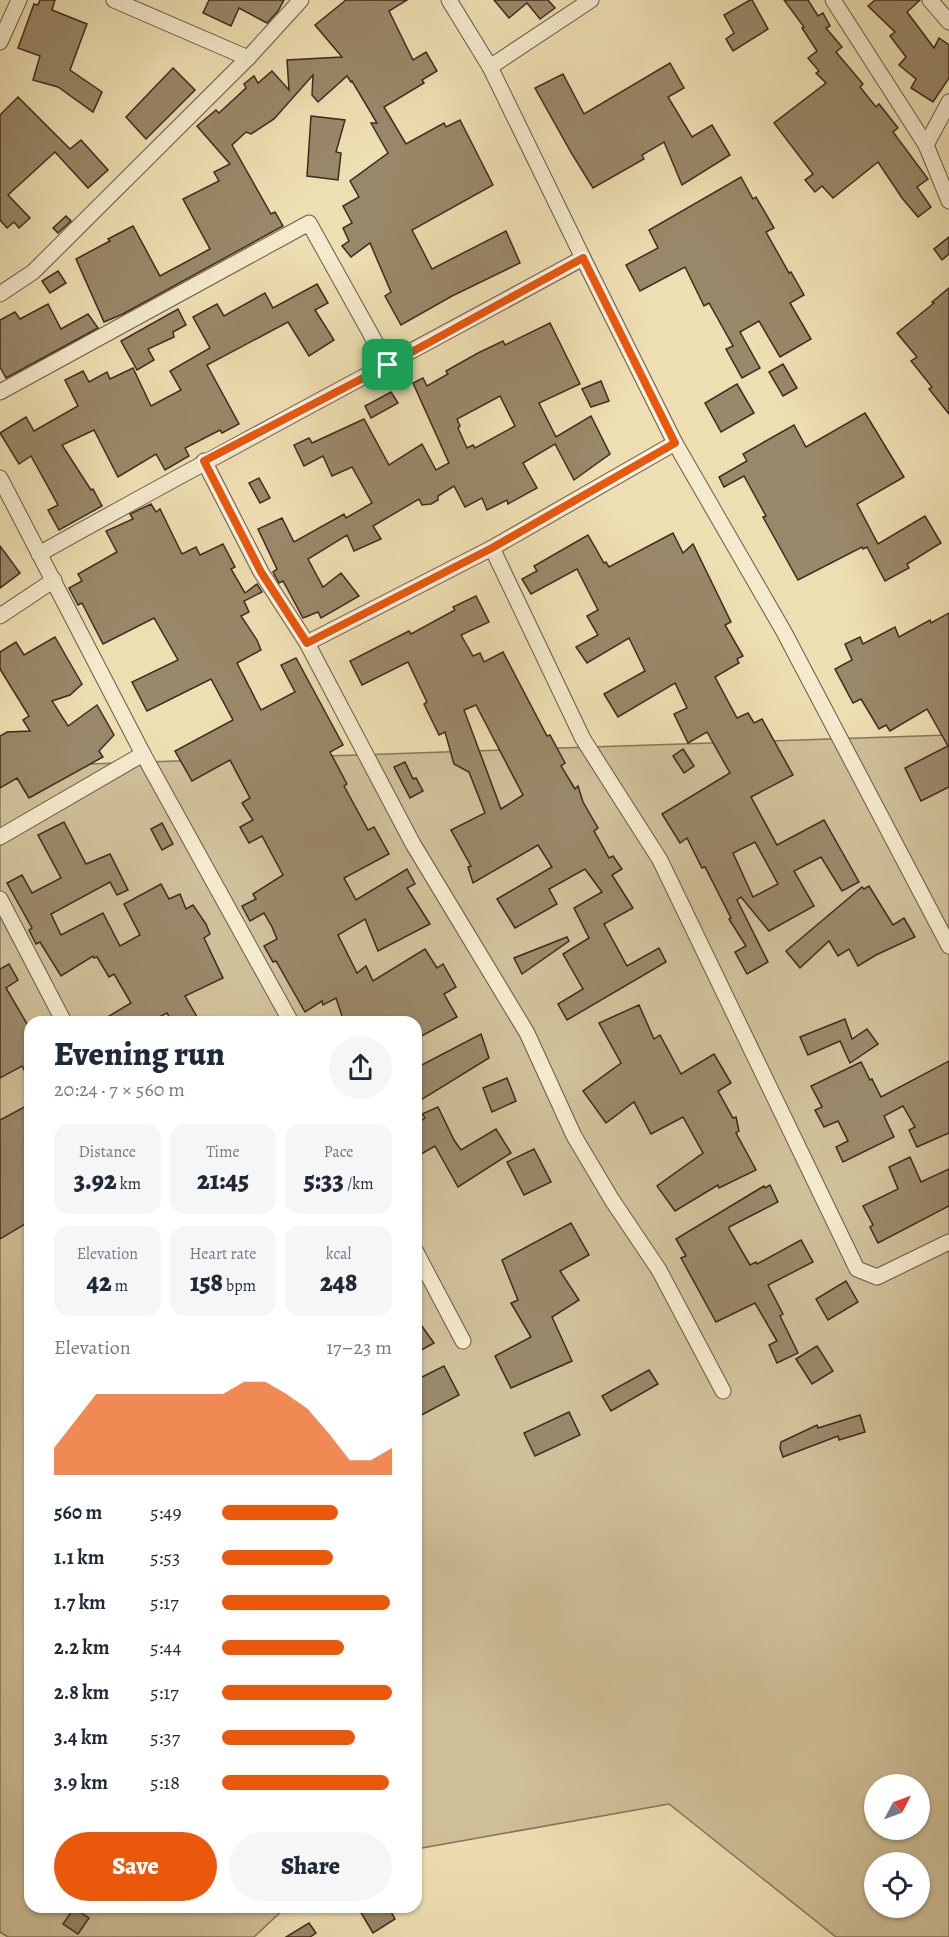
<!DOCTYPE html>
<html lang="en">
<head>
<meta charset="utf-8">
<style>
  body { margin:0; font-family:Alegreya,serif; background:#f6f6f7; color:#1f2937; height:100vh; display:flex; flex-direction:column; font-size:22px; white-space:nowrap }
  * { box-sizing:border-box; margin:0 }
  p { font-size:20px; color:#747a83 }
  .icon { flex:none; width:33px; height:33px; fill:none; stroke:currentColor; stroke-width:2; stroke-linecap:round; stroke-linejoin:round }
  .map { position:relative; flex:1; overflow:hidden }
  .sheet { position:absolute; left:24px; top:1016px; width:398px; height:897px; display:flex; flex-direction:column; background:#fff; border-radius:18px; box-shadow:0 2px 4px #0004 }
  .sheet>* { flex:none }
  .needle { width:39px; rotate:49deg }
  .tools { position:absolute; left:864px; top:1774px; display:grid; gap:12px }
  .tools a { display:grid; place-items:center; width:66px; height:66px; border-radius:50%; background:#fff; box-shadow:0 2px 4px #0004; font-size:30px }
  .pin { position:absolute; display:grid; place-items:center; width:51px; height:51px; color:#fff; margin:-26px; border-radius:12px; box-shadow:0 3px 9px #0006 }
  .round { display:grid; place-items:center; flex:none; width:63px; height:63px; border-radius:32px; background:#f6f6f7 }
  .summary { display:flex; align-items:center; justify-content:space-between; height:102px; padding:0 30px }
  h1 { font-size:33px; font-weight:800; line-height:45px }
  .stats { display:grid; grid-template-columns:repeat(3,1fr); gap:9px; height:102px; padding:6px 30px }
  .stats div { display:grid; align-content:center; border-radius:15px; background:#f6f6f7; text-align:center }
  .stats b { font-size:26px; font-weight:800 }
  .stats small { font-size:16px; font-weight:400 }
  .stats p { font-size:16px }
  .chart { height:168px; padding:12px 30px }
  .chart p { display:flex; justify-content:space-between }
  .chart svg { width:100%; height:108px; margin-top:6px; fill:#ea580c; opacity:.7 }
  .button { display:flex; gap:12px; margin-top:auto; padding:12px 30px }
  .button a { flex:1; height:69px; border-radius:36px; background:#ea580c; color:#fff; font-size:24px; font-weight:800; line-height:69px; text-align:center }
  .button a+a { background:#f6f6f7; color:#1f2937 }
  ul { padding:0 30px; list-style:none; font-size:20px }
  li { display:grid; grid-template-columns:96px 72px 1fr; align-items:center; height:45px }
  li i { height:15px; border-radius:8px; background:#ea580c }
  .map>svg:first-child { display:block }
  .green { fill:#d0c099; stroke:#88755b; stroke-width:1.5; fill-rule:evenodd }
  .building { fill:#9a886a; stroke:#402a1d; stroke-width:1.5; fill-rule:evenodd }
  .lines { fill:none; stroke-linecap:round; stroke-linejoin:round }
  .street-casing { stroke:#6c5742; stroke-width:17 }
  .street { stroke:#f4eacd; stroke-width:15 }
  .route-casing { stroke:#fff; stroke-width:12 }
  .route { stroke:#ea580c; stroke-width:8 }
</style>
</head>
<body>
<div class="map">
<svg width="949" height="1937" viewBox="0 0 949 1937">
  <rect width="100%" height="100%" fill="#eedfb2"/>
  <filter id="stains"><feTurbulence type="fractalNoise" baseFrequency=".00333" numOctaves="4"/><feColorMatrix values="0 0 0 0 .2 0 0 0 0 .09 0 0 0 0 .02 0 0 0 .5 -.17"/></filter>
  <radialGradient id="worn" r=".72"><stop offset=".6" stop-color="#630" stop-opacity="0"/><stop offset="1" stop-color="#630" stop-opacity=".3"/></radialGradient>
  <!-- green -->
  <path class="green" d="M 949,735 L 949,1937 L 836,1937 L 669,1804 L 416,1849 L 416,1022 L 30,1022 L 30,1906 L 286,1907 L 254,1937 L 8,1937 L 0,1932 L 0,767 ZM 874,1785 L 920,1785 L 920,1830 L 874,1830 ZM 874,1863 L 920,1863 L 920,1908 L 874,1908 Z"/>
  <!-- building -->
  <g class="building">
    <path d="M 40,0 L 55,0 L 52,10 L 87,24 L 70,70 L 102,92 L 93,112 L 58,87 L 33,80 L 40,56 L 18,48 L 34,4 L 38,5 Z"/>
    <path d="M 209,0 L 284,0 L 278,11 L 267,23 L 239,8 L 231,26 L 203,13 Z"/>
    <path d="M 346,0 L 407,0 L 389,11 L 413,60 L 426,52 L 437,71 L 422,80 L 424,83 L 384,107 L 406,144 L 444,123 L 446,127 L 460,120 L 493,185 L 412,230 L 432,269 L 506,231 L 520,263 L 452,296 L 401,325 L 385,296 L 391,292 L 370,243 L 351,257 L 342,246 L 349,241 L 343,228 L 352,223 L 343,206 L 359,197 L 350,181 L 388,153 L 371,123 L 377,123 L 352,81 L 351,82 L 347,76 L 318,102 L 312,95 L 313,75 L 274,119 L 251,134 L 246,132 L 232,145 L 271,214 L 275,212 L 283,226 L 123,314 L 104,322 L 76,259 L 110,241 L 108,239 L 133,226 L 160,276 L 210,249 L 183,199 L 219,181 L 214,172 L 230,164 L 197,126 L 216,110 L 219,113 L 246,88 L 244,84 L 254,76 L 258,83 L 272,71 L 289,90 L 287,60 L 342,57 L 315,25 Z"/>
    <path d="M 494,0 L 548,0 L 555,8 L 540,19 L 527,3 L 509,18 Z"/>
    <path d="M 750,0 L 752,0 L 768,29 L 733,51 L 726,39 L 734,33 L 724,15 Z"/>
    <path d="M 784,0 L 808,0 L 818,16 L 823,13 L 830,26 L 826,28 L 842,47 L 836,52 L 863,84 L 860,87 L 876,107 L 879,104 L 898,128 L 893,132 L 928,179 L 917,187 L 931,207 L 918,217 L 902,198 L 878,162 L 833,198 L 822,186 L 815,192 L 805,180 L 813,174 L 774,123 L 826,83 L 816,73 L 819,71 L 808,58 L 817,51 L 802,28 L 804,27 Z"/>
    <path d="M 875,0 L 920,0 L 907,12 L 934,48 L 939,38 L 949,45 L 949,78 L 933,102 L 911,88 L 916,79 L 899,65 L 906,57 L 890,36 L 895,32 L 868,6 Z"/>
    <path d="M 670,63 L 684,88 L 668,97 L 692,137 L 712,125 L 730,155 L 682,185 L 664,142 L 642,155 L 644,159 L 593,188 L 572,154 L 535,88 L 563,74 L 584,114 Z"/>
    <path d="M 173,68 L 195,90 L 146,139 L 126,117 Z"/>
    <path d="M 18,97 L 70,149 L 81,140 L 108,170 L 88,188 L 55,152 L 8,195 L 30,218 L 19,228 L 14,222 L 7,228 L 0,220 L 0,115 Z"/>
    <path d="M 311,116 L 345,120 L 336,152 L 341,153 L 338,180 L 307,176 Z"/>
    <path d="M 741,177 L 753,199 L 756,197 L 774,228 L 766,232 L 789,273 L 791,272 L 804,295 L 790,303 L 811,339 L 780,357 L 759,321 L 740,332 L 760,368 L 742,378 L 726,349 L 733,346 L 709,303 L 704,306 L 685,267 L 640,291 L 626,265 L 658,248 L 649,230 Z"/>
    <path d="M 66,216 L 71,221 L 58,233 L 53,228 Z"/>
    <path d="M 949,237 L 949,254 L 942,260 L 934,249 Z"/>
    <path d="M 58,271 L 66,283 L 50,293 L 42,281 Z"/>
    <path d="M 317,284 L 328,303 L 315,310 L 334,340 L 309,356 L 288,322 L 207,365 L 239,424 L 222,433 L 220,430 L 185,448 L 189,456 L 165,470 L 156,454 L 118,477 L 94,430 L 62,445 L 91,490 L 93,489 L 102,506 L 59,530 L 48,510 L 58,505 L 31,456 L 19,464 L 0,433 L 26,417 L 34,431 L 78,406 L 65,380 L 83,371 L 89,382 L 107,372 L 110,379 L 133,368 L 151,406 L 181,390 L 170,371 L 210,348 L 193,317 L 217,304 L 224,316 L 265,293 L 273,308 Z"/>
    <path d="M 949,288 L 949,414 L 929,389 L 932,387 L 911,361 L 917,357 L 897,333 L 934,303 L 932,302 Z"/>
    <path d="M 48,304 L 61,329 L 88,314 L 98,328 L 6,378 L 0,367 L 0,320 L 15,312 L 20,319 Z"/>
    <path d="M 178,309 L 186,325 L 173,332 L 174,337 L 148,349 L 154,360 L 137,370 L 121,341 Z"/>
    <path d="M 550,323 L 580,384 L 539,403 L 556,437 L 591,416 L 610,454 L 574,480 L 555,444 L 523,463 L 537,488 L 508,504 L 507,500 L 487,510 L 482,498 L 465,507 L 454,486 L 438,496 L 438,500 L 431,504 L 422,505 L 419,499 L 373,526 L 381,539 L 354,551 L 347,535 L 308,559 L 323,587 L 341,573 L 359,596 L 321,618 L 318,612 L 303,618 L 283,581 L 279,583 L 273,572 L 277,569 L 258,529 L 282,518 L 294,542 L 344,514 L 346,518 L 372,503 L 352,467 L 332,476 L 323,456 L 304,466 L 294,445 L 309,438 L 312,443 L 364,419 L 389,465 L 422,444 L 436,470 L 449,463 L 413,383 L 423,378 L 427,386 L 448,374 L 446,371 L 478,353 L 503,341 L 505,345 ZM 500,396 L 515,426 L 475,448 L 473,445 L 467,448 L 458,428 L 460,426 L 457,419 Z"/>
    <path d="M 783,364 L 797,388 L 783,396 L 769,372 Z"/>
    <path d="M 601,381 L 609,401 L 591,407 L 582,389 Z"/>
    <path d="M 737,384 L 754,413 L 721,432 L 705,403 Z"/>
    <path d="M 391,392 L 398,403 L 371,418 L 365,406 Z"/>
    <path d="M 865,413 L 904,477 L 857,504 L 878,544 L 925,516 L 941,543 L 907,564 L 909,568 L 885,581 L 867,547 L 863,549 L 862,547 L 798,580 L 763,517 L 766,516 L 744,476 L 724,487 L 719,477 L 747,461 L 743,454 L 794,425 L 806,447 Z"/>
    <path d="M 259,478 L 270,498 L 260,503 L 249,483 Z"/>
    <path d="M 151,504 L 156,512 L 160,509 L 182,554 L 196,547 L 200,555 L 223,544 L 235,567 L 231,569 L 245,593 L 257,584 L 262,592 L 244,601 L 249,612 L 241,616 L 257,640 L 261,650 L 237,663 L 261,710 L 295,692 L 281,665 L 296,658 L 343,745 L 330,752 L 347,784 L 344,786 L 368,830 L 374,827 L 389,854 L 344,878 L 356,900 L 407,869 L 415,884 L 407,888 L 430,924 L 378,951 L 365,919 L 338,935 L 357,973 L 366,966 L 373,981 L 425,949 L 437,968 L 443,964 L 456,987 L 444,994 L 457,1017 L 416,1039 L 416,1022 L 344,1022 L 336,998 L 323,1005 L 322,1001 L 305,1012 L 276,961 L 273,962 L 264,946 L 277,939 L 272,927 L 264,913 L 250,921 L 242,906 L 256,899 L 253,894 L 283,875 L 262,836 L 249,843 L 240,827 L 253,820 L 242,803 L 250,798 L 230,760 L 192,781 L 175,751 L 233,720 L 211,679 L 147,711 L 132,682 L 178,660 L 154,618 L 103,644 L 82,603 L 78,605 L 69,588 L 82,581 L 78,574 L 117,552 L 106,531 L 133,519 L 130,514 Z"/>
    <path d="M 673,533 L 683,553 L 693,544 L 731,622 L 725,625 L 743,656 L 737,659 L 739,663 L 715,677 L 737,718 L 748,713 L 754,723 L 762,719 L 793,775 L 751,797 L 777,845 L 824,820 L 859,882 L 842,891 L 821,857 L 794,871 L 814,906 L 769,931 L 741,897 L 737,900 L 768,962 L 747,974 L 735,952 L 746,946 L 729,919 L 731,918 L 705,867 L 702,868 L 687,838 L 680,843 L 662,814 L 730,773 L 707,732 L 688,743 L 674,714 L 687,708 L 675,683 L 618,717 L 604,694 L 645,671 L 629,638 L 587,663 L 576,647 L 598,635 L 587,616 L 598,610 L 577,569 L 531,594 L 522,579 L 537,571 L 534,566 L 588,535 L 604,563 L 606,562 L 609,567 ZM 755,842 L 778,884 L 753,897 L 733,853 Z"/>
    <path d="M 0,546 L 20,573 L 0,588 Z"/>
    <path d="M 476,596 L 489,622 L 461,635 L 473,656 L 480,653 L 484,662 L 503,652 L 547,736 L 550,735 L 565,763 L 561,766 L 575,789 L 578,786 L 583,802 L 598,828 L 594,831 L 609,858 L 613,856 L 622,869 L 612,875 L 633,908 L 604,924 L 627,966 L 659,948 L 666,962 L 567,1020 L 558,1004 L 583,989 L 563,954 L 589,938 L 574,908 L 602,892 L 585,869 L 549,889 L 557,904 L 515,928 L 497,899 L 552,867 L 538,845 L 473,883 L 468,867 L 471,866 L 451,830 L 485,813 L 469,772 L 454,764 L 445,732 L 439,735 L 424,704 L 427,702 L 408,662 L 362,685 L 350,661 L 409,631 L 411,634 L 455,610 L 453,607 ZM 476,705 L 523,795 L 501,809 L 464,710 Z"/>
    <path d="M 949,613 L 949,787 L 921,801 L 905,768 L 948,746 L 927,709 L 890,731 L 886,725 L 879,729 L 861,699 L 853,703 L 835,669 L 852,660 L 845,644 L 860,637 L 863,644 L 895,627 L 899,637 L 930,620 L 931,623 Z"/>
    <path d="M 55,637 L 82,684 L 70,695 L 52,701 L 68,726 L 97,705 L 114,735 L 99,751 L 103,757 L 29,798 L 17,778 L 0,788 L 0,736 L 7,732 L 30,731 L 23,720 L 29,716 L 0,669 L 0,652 L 16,642 L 24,655 Z"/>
    <path d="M 683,749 L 694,766 L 684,773 L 673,756 Z"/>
    <path d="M 405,762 L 413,779 L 416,778 L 423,791 L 410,798 L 394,767 Z"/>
    <path d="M 64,822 L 86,864 L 110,854 L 128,890 L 117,895 L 110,882 L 51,914 L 61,935 L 103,913 L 120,946 L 140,935 L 124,904 L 161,884 L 169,899 L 180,894 L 186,909 L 193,905 L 206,924 L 210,934 L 204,938 L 223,978 L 185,996 L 200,1022 L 172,1022 L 167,1013 L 149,1022 L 99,1022 L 131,1003 L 114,974 L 109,977 L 97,957 L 94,958 L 93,956 L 61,976 L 40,942 L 36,944 L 29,930 L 32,928 L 7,883 L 22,875 L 32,893 L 61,878 L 38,835 Z"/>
    <path d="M 162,823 L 173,844 L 162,850 L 151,829 Z"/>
    <path d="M 869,886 L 893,925 L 904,918 L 915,937 L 876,955 L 858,966 L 849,949 L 838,956 L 829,941 L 800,968 L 786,951 L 862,887 L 864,889 Z"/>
    <path d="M 567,937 L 569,941 L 522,974 L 514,958 Z"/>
    <path d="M 9,964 L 18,980 L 6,988 L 30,1029 L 30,1081 L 22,1066 L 0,1078 L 0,969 Z"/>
    <path d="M 639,1005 L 654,1039 L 660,1035 L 681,1074 L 714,1054 L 731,1083 L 718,1091 L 733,1118 L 736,1117 L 739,1131 L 736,1133 L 756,1170 L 719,1188 L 718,1185 L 675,1211 L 657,1186 L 703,1153 L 683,1117 L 651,1134 L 634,1102 L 606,1123 L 583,1091 L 621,1063 L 599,1023 Z"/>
    <path d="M 845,1019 L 852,1039 L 867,1029 L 878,1044 L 850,1063 L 840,1041 L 808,1055 L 800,1037 Z"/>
    <path d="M 481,1034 L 489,1058 L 416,1103 L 416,1068 Z"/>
    <path d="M 949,1061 L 949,1133 L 917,1147 L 909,1130 L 915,1127 L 903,1106 L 884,1116 L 894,1137 L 843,1162 L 836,1147 L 848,1141 L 838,1121 L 824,1127 L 815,1110 L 822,1107 L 811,1086 L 861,1062 L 870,1080 L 872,1079 L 881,1097 Z"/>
    <path d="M 507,1078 L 516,1101 L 492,1112 L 483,1088 Z"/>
    <path d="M 30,1104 L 30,1221 L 0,1239 L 0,1120 Z"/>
    <path d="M 438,1107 L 454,1140 L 461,1150 L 496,1129 L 511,1153 L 458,1187 L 435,1146 L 416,1157 L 416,1124 L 425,1118 L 422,1114 Z"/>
    <path d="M 534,1149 L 551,1182 L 524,1195 L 507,1162 Z"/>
    <path d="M 910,1157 L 921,1182 L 949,1169 L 949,1206 L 878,1243 L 870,1227 L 873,1225 L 863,1206 L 898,1189 L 889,1167 Z"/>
    <path d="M 770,1185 L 778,1202 L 729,1227 L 729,1229 L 750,1265 L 756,1262 L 757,1264 L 801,1240 L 813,1262 L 768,1285 L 783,1314 L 780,1316 L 798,1353 L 777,1363 L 769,1345 L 777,1341 L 755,1303 L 716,1322 L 681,1258 L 686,1256 L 676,1239 L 764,1186 L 765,1188 Z"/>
    <path d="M 571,1223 L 589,1255 L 560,1271 L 579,1300 L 552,1317 L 572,1361 L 511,1388 L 495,1356 L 531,1337 L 511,1303 L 518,1300 L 502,1260 Z"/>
    <path d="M 846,1281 L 858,1302 L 828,1320 L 816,1299 Z"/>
    <path d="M 416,1318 L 434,1343 L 416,1353 Z"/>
    <path d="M 817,1346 L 833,1371 L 812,1384 L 796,1359 Z"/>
    <path d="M 444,1366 L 459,1395 L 416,1418 L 416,1380 Z"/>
    <path d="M 649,1370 L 658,1384 L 611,1411 L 602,1396 Z"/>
    <path d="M 569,1412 L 580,1435 L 535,1456 L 524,1433 Z"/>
    <path d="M 860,1415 L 865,1432 L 839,1440 L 838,1436 L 783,1457 L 780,1448 L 781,1442 L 817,1425 L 818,1428 Z"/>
    <path d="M 357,1906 L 388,1906 L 395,1919 L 373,1933 Z"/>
    <path d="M 74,1908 L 89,1918 L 78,1934 L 63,1924 Z"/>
    <path d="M 309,1923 L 316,1933 L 310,1937 L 286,1937 Z"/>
  </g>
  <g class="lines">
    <!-- street casing -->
    <g class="street-casing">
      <g id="street">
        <path d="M 114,0 L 248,58"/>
        <path d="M 449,0 L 490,67"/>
        <path d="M 591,0 L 490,67 L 583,258 L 675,443 L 784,632 L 949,946"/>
        <path d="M 833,0 L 926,145 L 949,201"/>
        <path d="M 930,0 L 949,22"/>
        <path d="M 0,42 L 19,0"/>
        <path d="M 926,145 L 949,102"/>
        <path d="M 0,294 L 33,272 L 248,58 L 301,0"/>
        <path d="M 0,392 L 309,223 L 388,365"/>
        <path d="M 204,461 L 261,572 L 307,643 L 413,844 L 527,1033 L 574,1136 L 612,1200 L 659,1270 L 723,1391"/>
        <path d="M 0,478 L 143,754 L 291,1022"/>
        <path d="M 492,548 L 583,739 L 660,860 L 857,1269 L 877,1277 L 949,1242"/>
        <path d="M 39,554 C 219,453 402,357 583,258"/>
        <path d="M 0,616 L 54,580"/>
        <path d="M 307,643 L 492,548 L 675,443"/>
        <path d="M 0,837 L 143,754"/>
        <path d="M 0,899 L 64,1022"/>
        <path d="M 416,1252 L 463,1341"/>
      </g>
    </g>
    <!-- street -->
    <use href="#street" class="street"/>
  </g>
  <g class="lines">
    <!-- route casing -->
    <g class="route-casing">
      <path id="route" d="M 583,258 L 675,443 L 492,548 L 307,643 L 261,572 L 204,461 L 388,365 Z"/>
    </g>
    <!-- route -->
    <use href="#route" class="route"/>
  </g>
  <rect width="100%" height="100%" filter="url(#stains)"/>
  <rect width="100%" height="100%" fill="url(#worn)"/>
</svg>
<div class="tools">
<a><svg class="needle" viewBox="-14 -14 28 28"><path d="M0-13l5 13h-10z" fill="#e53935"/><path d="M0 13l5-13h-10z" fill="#747a83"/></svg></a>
<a><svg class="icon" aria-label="locate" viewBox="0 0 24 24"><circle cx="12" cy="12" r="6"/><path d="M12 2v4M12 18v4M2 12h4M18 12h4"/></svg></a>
</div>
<div class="pin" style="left:388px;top:365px;background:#1e9e55"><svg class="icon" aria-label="arrive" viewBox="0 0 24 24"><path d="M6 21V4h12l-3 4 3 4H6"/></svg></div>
<section class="sheet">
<div class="summary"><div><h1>Evening run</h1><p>20:24 · 7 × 560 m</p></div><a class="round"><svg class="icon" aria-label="share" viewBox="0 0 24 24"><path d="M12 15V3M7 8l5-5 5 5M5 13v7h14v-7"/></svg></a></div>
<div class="stats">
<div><p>Distance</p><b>3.92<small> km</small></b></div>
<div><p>Time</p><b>21:45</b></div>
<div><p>Pace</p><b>5:33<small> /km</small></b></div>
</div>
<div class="stats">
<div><p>Elevation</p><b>42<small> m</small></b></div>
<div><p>Heart rate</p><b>158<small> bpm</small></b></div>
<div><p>kcal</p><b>248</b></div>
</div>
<div class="chart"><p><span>Elevation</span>17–23 m</p>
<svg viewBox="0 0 160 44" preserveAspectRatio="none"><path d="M0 44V33L10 22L20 11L30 11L40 11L50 11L60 11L70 11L80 11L90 6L100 6L110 11L120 17L130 27L140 38L150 38L160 33V44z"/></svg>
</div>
<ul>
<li><b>560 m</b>5:49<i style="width:68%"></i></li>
<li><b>1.1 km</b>5:53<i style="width:65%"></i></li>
<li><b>1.7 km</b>5:17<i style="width:99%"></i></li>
<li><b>2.2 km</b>5:44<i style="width:72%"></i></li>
<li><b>2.8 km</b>5:17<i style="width:100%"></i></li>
<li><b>3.4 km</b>5:37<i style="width:78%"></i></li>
<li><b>3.9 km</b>5:18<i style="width:98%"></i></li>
</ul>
<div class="button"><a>Save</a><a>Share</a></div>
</section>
</div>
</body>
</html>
